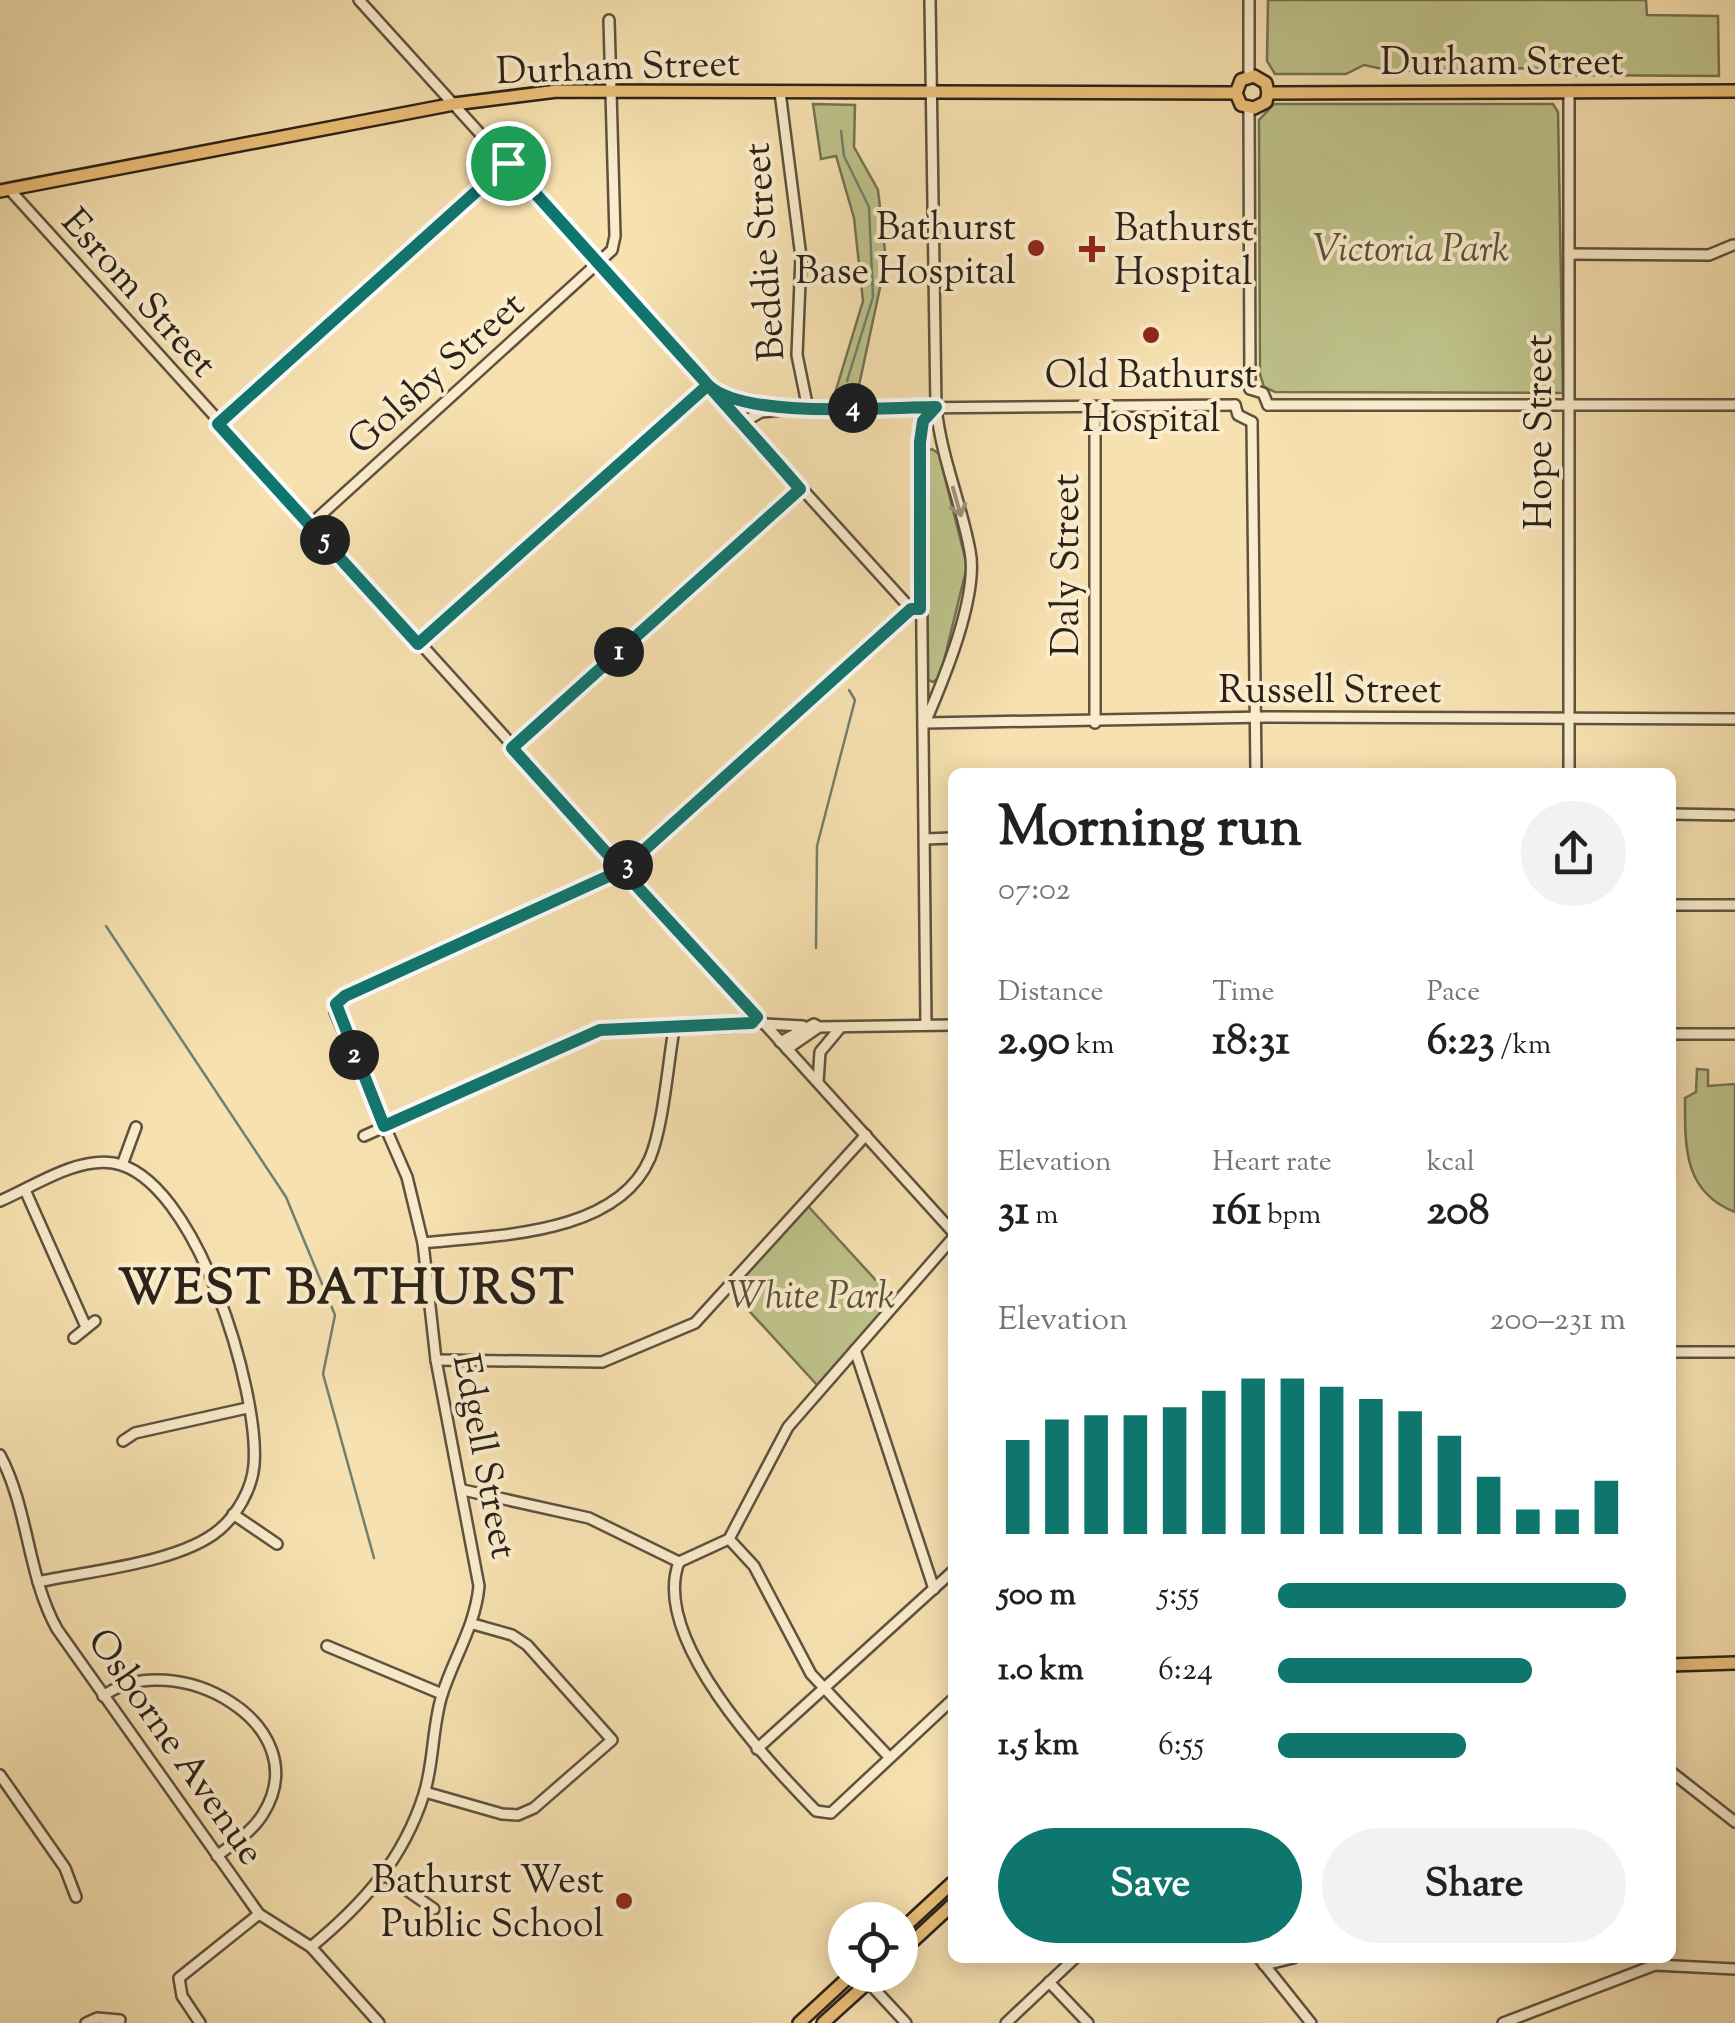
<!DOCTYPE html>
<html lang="en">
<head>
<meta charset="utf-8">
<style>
  body { margin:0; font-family:"Sorts Mill Goudy",serif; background:#f2f2f2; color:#202124; height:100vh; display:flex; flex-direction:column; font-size:38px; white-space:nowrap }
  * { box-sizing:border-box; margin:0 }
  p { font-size:32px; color:#757577 }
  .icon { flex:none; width:55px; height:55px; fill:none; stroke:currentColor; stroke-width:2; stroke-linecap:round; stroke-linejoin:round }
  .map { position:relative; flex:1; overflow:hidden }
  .drawer { position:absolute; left:948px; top:768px; width:728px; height:1195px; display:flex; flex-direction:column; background:#fff; border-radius:15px; box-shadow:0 5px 25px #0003 }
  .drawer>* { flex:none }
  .buttons { position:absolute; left:828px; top:1902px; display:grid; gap:20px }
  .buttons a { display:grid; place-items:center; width:90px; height:90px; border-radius:50%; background:#fff; box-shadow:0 5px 25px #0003; font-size:50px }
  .pin { position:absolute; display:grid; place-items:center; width:85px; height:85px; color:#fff; margin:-42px; border:5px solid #fff; border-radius:50%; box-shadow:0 2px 10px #0007 }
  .km { position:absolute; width:50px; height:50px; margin:-25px; border-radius:50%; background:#222; color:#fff; font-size:28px; line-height:50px; text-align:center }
  .round { display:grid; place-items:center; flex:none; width:105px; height:105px; border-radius:52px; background:#f2f2f2 }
  .head { display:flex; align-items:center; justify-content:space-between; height:170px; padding:0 50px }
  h1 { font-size:55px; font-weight:700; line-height:75px }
  .stats { display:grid; grid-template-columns:repeat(3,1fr); gap:15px; height:170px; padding:10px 50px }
  .stats div { display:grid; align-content:center }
  .stats b { font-size:42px; font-weight:700 }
  .stats small { font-size:28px; font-weight:400 }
  .stats p { font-size:28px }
  .chart { height:280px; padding:20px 50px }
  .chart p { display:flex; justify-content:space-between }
  .chart svg { width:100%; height:180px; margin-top:10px; stroke:#0f766e; stroke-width:6 }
  .button { display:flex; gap:20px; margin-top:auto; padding:20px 50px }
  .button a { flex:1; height:115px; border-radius:60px; background:#0f766e; color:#fff; font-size:40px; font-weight:700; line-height:115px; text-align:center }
  .button a+a { background:#f2f2f2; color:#202124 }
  ul { padding:0 50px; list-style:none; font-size:32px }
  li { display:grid; grid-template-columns:160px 120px 1fr; align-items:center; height:75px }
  li i { height:25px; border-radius:12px; background:#0f766e }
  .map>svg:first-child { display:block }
  .green { fill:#bec28a; stroke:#747252; stroke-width:2.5 }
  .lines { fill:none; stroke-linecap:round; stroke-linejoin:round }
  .stream { stroke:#70806f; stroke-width:2.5 }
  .minor-casing { stroke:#5e523f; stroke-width:14 }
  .major-casing { stroke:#2b2219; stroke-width:16 }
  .minor { stroke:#faeccc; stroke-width:9 }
  .major { stroke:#ecc078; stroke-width:11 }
  .oneway { stroke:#9d917b }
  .route-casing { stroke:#fff; stroke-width:20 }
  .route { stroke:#0f766e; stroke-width:12 }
  .poi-dot { fill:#8f2418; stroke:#faeccc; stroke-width:4 }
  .labels { text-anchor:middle; stroke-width:8; stroke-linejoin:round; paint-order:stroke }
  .street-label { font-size:38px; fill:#2b2219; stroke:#faeccc }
  .poi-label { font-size:38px; fill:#2b2219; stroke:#faeccc; text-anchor:end }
  .park-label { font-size:38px; font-style:italic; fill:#57523b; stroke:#faeccc }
  .district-label { font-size:48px; font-weight:bold; letter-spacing:2.5px; fill:#2b2219; stroke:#faeccc }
</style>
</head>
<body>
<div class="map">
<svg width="1735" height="2023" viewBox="0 0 1735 2023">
  <rect width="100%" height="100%" fill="#f7e1b0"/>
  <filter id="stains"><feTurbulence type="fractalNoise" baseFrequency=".002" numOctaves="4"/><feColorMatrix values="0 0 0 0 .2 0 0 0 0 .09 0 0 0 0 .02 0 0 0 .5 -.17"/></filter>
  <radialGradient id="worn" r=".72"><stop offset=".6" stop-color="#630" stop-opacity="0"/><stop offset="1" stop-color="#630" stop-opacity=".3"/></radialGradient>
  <!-- green -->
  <g class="green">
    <path d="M 1268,0 L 1646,0 L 1647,15 L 1718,16 L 1719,76 L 1556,75 L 1534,68 L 1392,71 L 1364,65 L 1346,74 L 1275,74 L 1267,61 Z"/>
    <path d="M 813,104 L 855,105 L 854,147 L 878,190 L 886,260 L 858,390 L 836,390 L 863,301 L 854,218 L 836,156 L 821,159 Z"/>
    <path d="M 1274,104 L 1553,104 L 1558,112 L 1563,393 L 1275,392 L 1264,387 L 1260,374 L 1259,120 Z"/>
    <path d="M 932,449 L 939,454 L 967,566 L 940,677 L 933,682 L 926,679 L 924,453 Z"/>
    <path d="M 1697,1069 L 1708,1070 L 1708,1086 L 1735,1084 L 1735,1212 C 1683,1192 1685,1146 1685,1098 L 1696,1092 Z"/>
    <path d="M 808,1206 L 893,1299 L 817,1385 L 730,1290 Z"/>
  </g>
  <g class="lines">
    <!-- stream -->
    <g class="stream">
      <path d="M 841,131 L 844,156 L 869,207 L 873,297 L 847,381"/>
      <path d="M 106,926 L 286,1197 L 335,1315 L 323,1374 L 374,1558"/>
      <path d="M 816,948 L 817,846 L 855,700 L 849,690"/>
    </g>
    <!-- minor casing -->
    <g class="minor-casing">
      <g id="minor">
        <path d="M 359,0 L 911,609"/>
        <path d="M 1249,0 L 1249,76"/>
        <path d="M 780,92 L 801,257 L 797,355 L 808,409"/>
        <path d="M 1249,108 L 1250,389"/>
        <path d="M 10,190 L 952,1231"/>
        <path d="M 1569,254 L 1709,255 L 1733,245"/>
        <path d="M 1250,389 L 1263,393 L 1268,405"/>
        <path d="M 717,392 L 780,407"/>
        <path d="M 1235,405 L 1238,415 L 1252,422"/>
        <path d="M 1268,405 L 1735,405"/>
        <path d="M 1095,408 L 1095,723"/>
        <path d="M 1252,422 L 1256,772"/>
        <path d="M 742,423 L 761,412 L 793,409 L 1235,405"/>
        <path d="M 218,424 L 507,163"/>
        <path d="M 311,524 L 612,250 L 615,236 L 609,20"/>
        <path d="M 420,646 L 709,385"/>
        <path d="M 925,723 L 1267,717 L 1735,719"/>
        <path d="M 925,723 C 943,681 979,596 970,551 C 961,502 941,457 936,407 L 930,0"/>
        <path d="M 512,748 L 800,489"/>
        <path d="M 1569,772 L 1569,91"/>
        <path d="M 1670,814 L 1732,815"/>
        <path d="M 925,839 L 952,838"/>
        <path d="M 1670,905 L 1735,905"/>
        <path d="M 764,1024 L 803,1026"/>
        <path d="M 926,1025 L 920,442 L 923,421 L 936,407"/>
        <path d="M 1670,1034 L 1735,1034"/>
        <path d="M 780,1042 L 814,1024 L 819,1027 L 952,1025"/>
        <path d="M 787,1049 L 819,1027"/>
        <path d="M 818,1082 L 820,1052 L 840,1028"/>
        <path d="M 364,1136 L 600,1030 L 735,1027 L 757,1017"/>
        <path d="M 122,1165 L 136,1127"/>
        <path d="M 25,1190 L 86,1327"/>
        <path d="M 0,1201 C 33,1187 76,1157 113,1163 C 196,1176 260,1393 254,1465 C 252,1489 237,1515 219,1530 C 180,1563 88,1571 38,1582"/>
        <path d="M 423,1243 C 494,1235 617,1236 650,1158 C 663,1127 668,1064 674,1029"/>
        <path d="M 74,1338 L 95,1321"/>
        <path d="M 855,1350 L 934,1589"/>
        <path d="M 1670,1352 L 1735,1352"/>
        <path d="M 436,1360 L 602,1362 L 695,1323 L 866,1135"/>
        <path d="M 123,1441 L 135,1433 L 247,1408"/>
        <path d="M 0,1455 C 29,1510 27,1575 57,1629 L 259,1914 L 311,1947 L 379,2023"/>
        <path d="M 463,1490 L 589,1518 L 679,1562 L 729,1539 L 788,1427 L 952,1239"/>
        <path d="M 233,1514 L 277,1544"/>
        <path d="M 729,1539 L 754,1566 L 811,1674 L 889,1757"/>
        <path d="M 679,1562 C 650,1639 767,1760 816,1811 L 831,1813 L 952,1700"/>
        <path d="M 327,1646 L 442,1694"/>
        <path d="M 103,1696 C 174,1645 319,1724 263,1814 C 252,1832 234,1843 217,1856"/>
        <path d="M 757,1749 L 952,1572"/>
        <path d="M 1670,1771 L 1735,1822"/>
        <path d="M 0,1775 L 65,1868 L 76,1897"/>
        <path d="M 425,1792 L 502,1814 L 518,1815 L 534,1808 L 612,1740 L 527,1645 L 512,1635 L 473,1624"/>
        <path d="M 385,1875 L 434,1909"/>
        <path d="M 311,1947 C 363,1904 403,1860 424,1794 C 434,1763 432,1727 442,1695 C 454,1657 475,1627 479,1586 L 436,1360 L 423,1243 L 407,1177 L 335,1012 L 336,1004 L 345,995 L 616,874 L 911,609 L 920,609"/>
        <path d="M 1259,1958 L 1311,2023"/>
        <path d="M 1264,1965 L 1293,1958"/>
        <path d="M 868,1982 L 906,2023"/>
        <path d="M 1049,1982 L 1088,2023"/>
        <path d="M 86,2023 L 97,2018 L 120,2020"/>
        <path d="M 200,2023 L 182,1996 L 179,1978 L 259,1914"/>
        <path d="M 1006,2023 L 1075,1958"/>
        <path d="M 1503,2023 L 1655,1965 L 1735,1969"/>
      </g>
    </g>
    <!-- major casing -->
    <g class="major-casing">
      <g id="major">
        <path d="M 1236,93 L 1241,80 L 1254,76 L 1266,83 L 1268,93"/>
        <path d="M 1236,93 L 1241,105 L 1254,108 L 1266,102 L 1268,93"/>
        <path d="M 1268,93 L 1735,91"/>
        <path d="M 0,191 L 454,104 L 557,91 L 1236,93"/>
        <path d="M 1670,1665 L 1735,1663"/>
        <path d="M 900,1931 L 952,1883"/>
        <path d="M 900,1953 L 952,1905"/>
        <path d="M 799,2023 L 851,1975"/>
        <path d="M 823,2023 L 876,1975"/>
      </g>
    </g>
    <!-- minor -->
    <use href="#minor" class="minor"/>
    <!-- major -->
    <use href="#major" class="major"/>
  </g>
  <!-- one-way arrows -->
  <defs><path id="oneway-shaft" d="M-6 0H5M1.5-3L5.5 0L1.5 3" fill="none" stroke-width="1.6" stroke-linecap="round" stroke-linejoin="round" transform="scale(2.5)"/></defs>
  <use class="oneway" href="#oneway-shaft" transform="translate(957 502) rotate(74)"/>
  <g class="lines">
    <!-- route casing -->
    <g class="route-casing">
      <path id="route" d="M 508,163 C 575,237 642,311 708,385 C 739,420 770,454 800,489 L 512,748 L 622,870 L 345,996 L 336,1004 L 384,1126 L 600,1030 L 752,1023 L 757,1017 L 622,870 L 911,609 L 920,609 L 920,442 L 923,421 L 936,407 C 885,407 745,420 708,385 L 418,644 L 218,424 L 508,163"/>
    </g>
    <!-- route -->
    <use href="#route" class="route"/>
  </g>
  <!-- markers -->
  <g class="poi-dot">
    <circle cx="1036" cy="248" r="10"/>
    <path d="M1087 234h10v10h10v10h-10v10h-10v-10h-10v-10h10z"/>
    <circle cx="1151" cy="335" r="10"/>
    <circle cx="624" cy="1901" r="10"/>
  </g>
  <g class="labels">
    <!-- street labels -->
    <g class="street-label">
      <text x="1502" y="74">Durham Street</text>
      <text transform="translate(618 66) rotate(-2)" y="13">Durham Street</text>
      <text transform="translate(763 252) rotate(-94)" y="13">Beddie Street</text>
      <text transform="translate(140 292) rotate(48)" y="13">Esrom Street</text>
      <text transform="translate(435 372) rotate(-42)" y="13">Golsby Street</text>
      <text transform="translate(1538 432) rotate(-90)" y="13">Hope Street</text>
      <text transform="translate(1065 565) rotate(-90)" y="13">Daly Street</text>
      <text x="1330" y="702">Russell Street</text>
      <text transform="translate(486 1456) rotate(79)" y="13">Edgell Street</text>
      <text transform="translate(177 1746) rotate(55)" y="13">Osborne Avenue</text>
    </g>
    <!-- poi labels -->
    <g class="poi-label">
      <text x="1016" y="239">Bathurst<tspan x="1016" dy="44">Base Hospital</tspan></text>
      <text x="1114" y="240" text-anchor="start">Bathurst<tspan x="1114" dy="44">Hospital</tspan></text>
      <text x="1151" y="387" text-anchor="middle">Old Bathurst<tspan x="1151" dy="44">Hospital</tspan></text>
      <text x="604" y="1892">Bathurst West<tspan x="604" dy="44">Public School</tspan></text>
    </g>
    <!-- park labels -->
    <g class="park-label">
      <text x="1411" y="261">Victoria Park</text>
      <text x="811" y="1308">White Park</text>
    </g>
    <!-- district labels -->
    <g class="district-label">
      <text x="347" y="1303">WEST BATHURST</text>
    </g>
  </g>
  <rect width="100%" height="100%" filter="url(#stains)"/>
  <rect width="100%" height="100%" fill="url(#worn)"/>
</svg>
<div class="buttons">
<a><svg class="icon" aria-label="locate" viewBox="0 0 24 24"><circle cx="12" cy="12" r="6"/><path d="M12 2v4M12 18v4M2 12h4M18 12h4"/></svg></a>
</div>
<div class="pin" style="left:508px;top:163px;background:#1e9e55"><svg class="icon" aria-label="arrive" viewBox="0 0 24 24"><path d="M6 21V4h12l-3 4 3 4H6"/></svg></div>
<b class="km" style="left:619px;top:652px">1</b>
<b class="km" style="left:354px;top:1055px">2</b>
<b class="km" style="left:628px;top:865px">3</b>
<b class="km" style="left:853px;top:408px">4</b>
<b class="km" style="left:325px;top:540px">5</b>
<section class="drawer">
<div class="head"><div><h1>Morning run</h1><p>07:02</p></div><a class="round"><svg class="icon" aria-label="share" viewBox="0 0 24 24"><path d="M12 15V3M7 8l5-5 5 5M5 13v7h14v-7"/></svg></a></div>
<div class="stats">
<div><p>Distance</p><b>2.90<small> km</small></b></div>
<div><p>Time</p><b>18:31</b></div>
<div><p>Pace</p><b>6:23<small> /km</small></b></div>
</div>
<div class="stats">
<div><p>Elevation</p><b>31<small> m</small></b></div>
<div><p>Heart rate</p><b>161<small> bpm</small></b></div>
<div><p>kcal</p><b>208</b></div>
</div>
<div class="chart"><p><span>Elevation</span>200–231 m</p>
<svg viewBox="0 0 160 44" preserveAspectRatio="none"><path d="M5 44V21M15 44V16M25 44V15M35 44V15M45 44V13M55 44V9M65 44V6M75 44V6M85 44V8M95 44V11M105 44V14M115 44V20M125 44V30M135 44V38M145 44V38M155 44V31"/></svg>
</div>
<ul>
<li><b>500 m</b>5:55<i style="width:100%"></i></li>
<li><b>1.0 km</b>6:24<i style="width:73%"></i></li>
<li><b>1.5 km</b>6:55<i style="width:54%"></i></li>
</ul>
<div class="button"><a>Save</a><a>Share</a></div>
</section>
</div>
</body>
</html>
